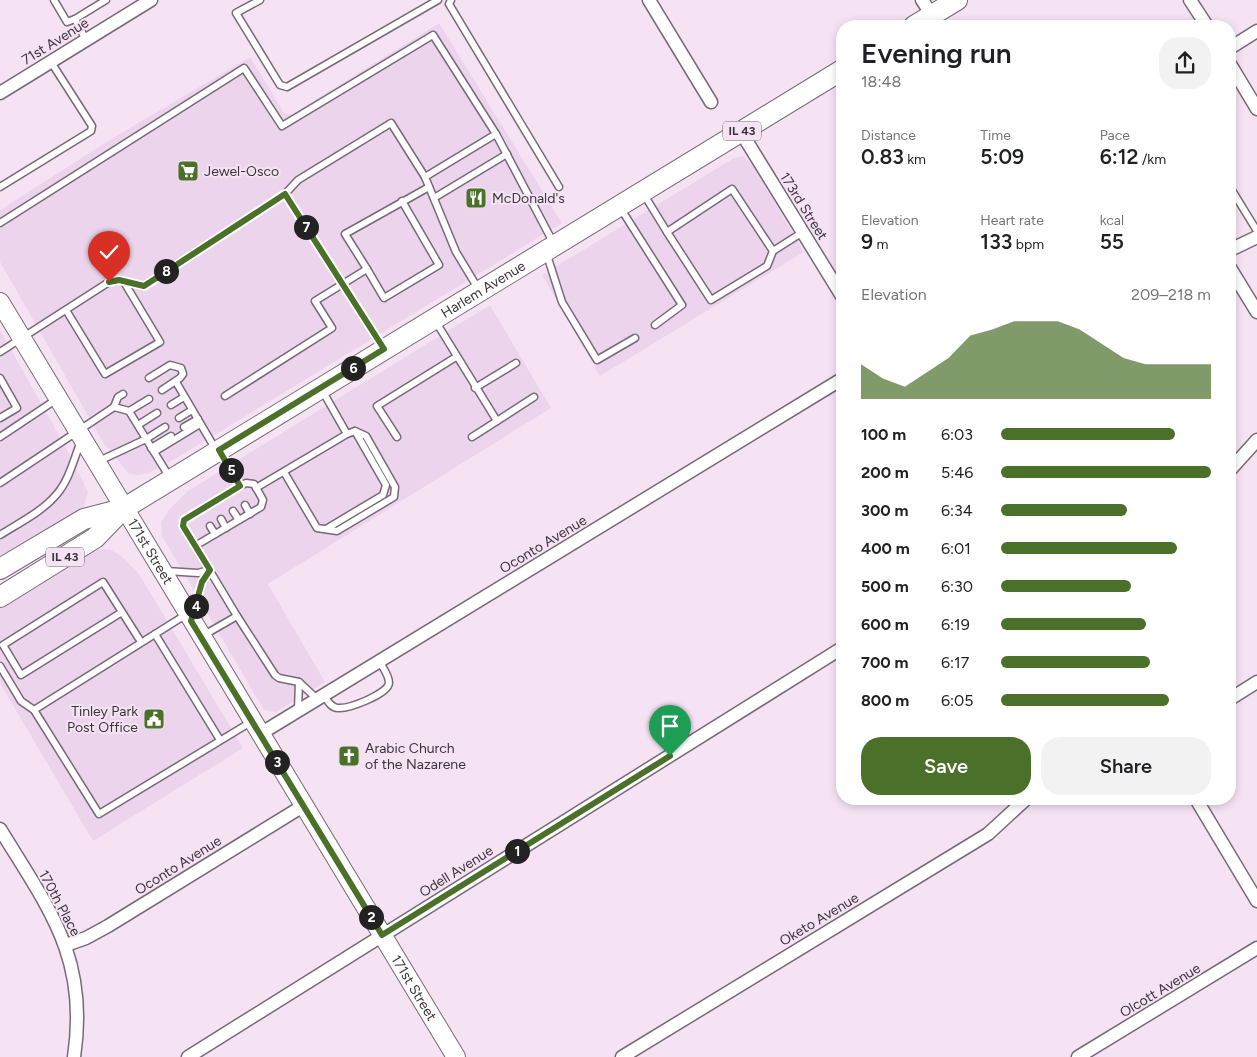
<!DOCTYPE html>
<html lang="en">
<head>
<meta charset="utf-8">
<style>
  body { margin:0; font-family:Figtree,sans-serif; background:#f2f2f2; color:#202124; height:100vh; display:flex; flex-direction:column; font-size:19px; white-space:nowrap }
  * { box-sizing:border-box; margin:0 }
  p { font-size:16px; color:#757577 }
  .icon { flex:none; width:28px; height:28px; fill:none; stroke:currentColor; stroke-width:2; stroke-linecap:round; stroke-linejoin:round }
  .map { position:relative; flex:1; overflow:hidden }
  .sheet { position:absolute; left:836px; top:20px; width:400px; height:785px; display:flex; flex-direction:column; background:#fff; border-radius:20px; box-shadow:0 2px 8px #0003 }
  .sheet>* { flex:none }
  .pin { position:absolute; display:grid; place-items:center; width:42px; height:42px; color:#fff; margin:-51px -21px; border-radius:50% 50% 50% 0; rotate:-45deg; box-shadow:0 0 5px #0007 }
  .pin .icon { rotate:45deg }
  .km { position:absolute; width:25px; height:25px; margin:-12px; border-radius:50%; background:#222; color:#fff; font-size:14px; line-height:25px; text-align:center }
  .round { display:grid; place-items:center; flex:none; width:52px; height:52px; border-radius:20px; background:#f2f2f2 }
  .head { display:flex; align-items:center; justify-content:space-between; height:85px; padding:0 25px }
  h1 { font-size:28px; font-weight:600; line-height:38px }
  .metrics { display:grid; grid-template-columns:repeat(3,1fr); gap:8px; height:85px; padding:5px 25px }
  .metrics div { display:grid; align-content:center }
  .metrics b { font-size:21px; font-weight:600 }
  .metrics small { font-size:14px; font-weight:400 }
  .metrics p { font-size:14px }
  .chart { height:140px; padding:10px 25px }
  .chart p { display:flex; justify-content:space-between }
  .chart svg { width:100%; height:90px; margin-top:5px; fill:#4b702a; opacity:.7 }
  .cta { display:flex; gap:10px; margin-top:auto; padding:10px 25px }
  .cta a { flex:1; height:58px; border-radius:20px; background:#4b702a; color:#fff; font-size:20px; font-weight:600; line-height:58px; text-align:center }
  .cta a+a { background:#f2f2f2; color:#202124 }
  ul { padding:0 25px; list-style:none; font-size:16px }
  li { display:grid; grid-template-columns:80px 60px 1fr; align-items:center; height:38px }
  li i { height:12px; border-radius:6px; background:#4b702a }
  .map>svg:first-child { display:block }
  .built { fill:#ecd5ec }
  .lines { fill:none; stroke-linecap:round; stroke-linejoin:round }
  .lane-casing { stroke:#786978; stroke-width:9 }
  .street-casing { stroke:#786978; stroke-width:15 }
  .secondary-casing { stroke:#786978; stroke-width:20 }
  .primary-casing { stroke:#786978; stroke-width:22 }
  .lane { stroke:#fff; stroke-width:6 }
  .street { stroke:#fff; stroke-width:12 }
  .secondary { stroke:#fff; stroke-width:18 }
  .primary { stroke:#fff; stroke-width:20 }
  .route-casing { stroke:#fff; stroke-width:10 }
  .route { stroke:#4b702a; stroke-width:6 }
  .labels { text-anchor:middle; stroke-width:4; stroke-linejoin:round; paint-order:stroke }
  .shield { fill:#f5e3f4; stroke:#736872; stroke-width:1 }
  .shield-label { font-size:12px; font-weight:bold; fill:#3b343b }
  .street-label { font-size:14px; fill:#3b343b; stroke:#f5e3f4 }
  .poi-label { font-size:14px; fill:#3b343b; stroke:#f5e3f4; text-anchor:start }
</style>
</head>
<body>
<div class="map">
<svg width="1257" height="1057" viewBox="0 0 1257 1057">
  <rect width="100%" height="100%" fill="#f5e3f4"/>
  <!-- built -->
  <g class="built">
    <path d="M 439,23 L 562,223 L 180,456 L 149,473 L 139,475 L 129,474 L 103,442 L 0,262 L 0,210 L 108,141 L 250,57 L 284,113 L 291,115 Z"/>
    <path d="M 743,156 L 753,166 L 804,252 L 600,376 L 542,275 L 734,158 Z"/>
    <path d="M 490,305 L 551,408 L 268,584 L 325,682 L 276,712 L 264,710 L 162,536 L 161,522 L 169,510 L 188,491 Z"/>
    <path d="M 0,330 L 65,446 L 88,492 L 83,509 L 0,562 Z"/>
    <path d="M 103,549 L 111,550 L 121,556 L 139,574 L 243,748 L 93,841 L 0,683 L 0,605 L 92,551 Z"/>
  </g>
  <g class="lines">
    <!-- lane casing -->
    <g class="lane-casing">
      <g id="lane">
        <path d="M 54,0 L 67,22 L 75,19 L 86,40"/>
        <path d="M 260,0 L 236,13 L 280,85 L 287,87 L 438,0"/>
        <path d="M 451,0 L 449,4 L 559,187"/>
        <path d="M 75,19 L 106,0"/>
        <path d="M 0,187 L 91,131 L 92,126 L 51,62"/>
        <path d="M 1230,187 L 1257,231"/>
        <path d="M 643,193 L 667,232 L 732,189 L 773,251 L 803,232"/>
        <path d="M 285,194 L 383,348"/>
        <path d="M 434,198 L 507,154"/>
        <path d="M 621,209 L 682,305 L 655,325"/>
        <path d="M 0,223 L 244,68 L 282,126 L 433,35 L 496,134 L 554,244"/>
        <path d="M 667,232 L 711,300 L 767,266 L 773,251"/>
        <path d="M 546,252 L 562,302 L 597,360 L 635,338"/>
        <path d="M 367,269 L 345,234 L 429,187"/>
        <path d="M 479,290 L 456,252 L 425,177 L 496,134"/>
        <path d="M 66,310 L 105,374 L 160,342 L 124,282"/>
        <path d="M 436,322 L 497,421 L 534,397"/>
        <path d="M 0,352 L 109,282 L 119,280 L 143,286 L 285,194 L 298,180 L 391,123 L 425,177"/>
        <path d="M 0,378 L 17,408 L 0,418"/>
        <path d="M 149,378 L 170,365 L 181,368 L 183,374 L 180,378 L 162,390"/>
        <path d="M 176,382 L 216,450"/>
        <path d="M 475,388 L 516,363"/>
        <path d="M 225,396 L 332,328 L 315,301 L 367,269 L 384,298 L 439,265 L 402,201"/>
        <path d="M 171,405 L 184,397"/>
        <path d="M 114,407 L 118,397 L 123,394"/>
        <path d="M 129,411 L 149,399"/>
        <path d="M 179,418 L 192,410"/>
        <path d="M 138,425 L 157,413"/>
        <path d="M 184,427 L 198,419"/>
        <path d="M 0,437 L 57,399"/>
        <path d="M 397,437 L 377,406 L 456,357"/>
        <path d="M 472,437 L 497,421"/>
        <path d="M 151,448 L 171,436"/>
        <path d="M 154,452 L 200,424"/>
        <path d="M 99,461 L 146,439 L 165,427"/>
        <path d="M 284,472 L 317,528 L 337,531 L 394,497 L 395,487 L 366,436 L 355,431 L 347,434"/>
        <path d="M 0,483 L 114,407 L 129,411 L 170,478"/>
        <path d="M 256,488 L 347,434 L 322,390"/>
        <path d="M 245,505 L 250,514"/>
        <path d="M 233,511 L 239,520"/>
        <path d="M 221,519 L 226,528"/>
        <path d="M 210,526 L 215,534"/>
        <path d="M 326,529 L 383,495 L 386,485 L 355,431"/>
        <path d="M 0,535 C 19,523 42,512 57,494 C 69,480 74,459 81,441"/>
        <path d="M 195,546 L 183,526 L 184,520 L 240,486 L 220,452"/>
        <path d="M 166,571 L 198,573 L 209,570"/>
        <path d="M 122,612 L 21,675 L 3,645 L 103,582 L 141,642"/>
        <path d="M 193,615 L 202,582 L 209,570"/>
        <path d="M 237,616 L 195,546 L 261,507 L 263,500 L 254,484 L 246,483 L 240,486"/>
        <path d="M 155,634 L 220,740"/>
        <path d="M 204,635 L 237,616 L 275,675 L 279,678 L 299,682 L 317,699"/>
        <path d="M 0,666 L 21,701 L 34,710 L 99,814 L 251,722"/>
        <path d="M 323,695 C 327,700 331,708 338,708 C 349,709 388,694 389,683 C 389,675 383,668 379,661"/>
        <path d="M 34,710 L 187,614"/>
        <path d="M 298,710 L 299,682"/>
      </g>
    </g>
    <!-- street casing -->
    <g class="street-casing">
      <g id="street">
        <path d="M 649,0 L 711,102"/>
        <path d="M 922,0 L 932,15"/>
        <path d="M 1190,0 L 1207,26"/>
        <path d="M 1230,48 L 1257,31"/>
        <path d="M 1230,64 L 1257,109"/>
        <path d="M 0,93 L 151,0"/>
        <path d="M 741,132 L 842,296"/>
        <path d="M 1230,250 L 1257,237"/>
        <path d="M 1230,268 L 1257,312"/>
        <path d="M 1230,470 L 1257,440"/>
        <path d="M 1230,699 L 1257,682"/>
        <path d="M 260,734 L 842,379"/>
        <path d="M 1196,799 L 1257,901"/>
        <path d="M 0,829 C 49,909 89,958 74,1057"/>
        <path d="M 66,945 L 86,938 L 108,926 L 303,806"/>
        <path d="M 188,1057 L 842,648"/>
        <path d="M 622,1057 L 988,834 L 1026,799"/>
        <path d="M 1078,1057 L 1257,948"/>
      </g>
    </g>
    <!-- secondary casing -->
    <g class="secondary-casing">
      <g id="secondary">
        <path id="s1" d="M 0,302 L 456,1057"/>
      </g>
    </g>
    <!-- primary casing -->
    <g class="primary-casing">
      <g id="primary">
        <path d="M 914,26 L 957,0"/>
        <path d="M 0,569 L 84,519 L 123,509"/>
        <path id="s2" d="M 0,597 L 95,538 L 123,509 L 842,70"/>
      </g>
    </g>
    <!-- lane -->
    <use href="#lane" class="lane"/>
    <!-- street -->
    <use href="#street" class="street"/>
    <!-- secondary -->
    <use href="#secondary" class="secondary"/>
    <!-- primary -->
    <use href="#primary" class="primary"/>
  </g>
  <g class="lines">
    <!-- route casing -->
    <g class="route-casing">
      <path id="route" d="M 109,282 L 119,280 L 144,286 L 285,194 L 384,349 L 219,450 L 240,486 L 184,520 L 183,526 L 210,570 L 202,582 L 191,621 L 382,935 L 670,756"/>
    </g>
    <!-- route -->
    <use href="#route" class="route"/>
  </g>
  <!-- icons -->
  <defs>
    <g id="supermarket-square" transform="scale(1.125)"><rect x="-9" y="-9" width="18" height="18" rx="4" fill="#4b702a" stroke="#f5e3f4"/><path d="M-6-5.5h2.5l.6 2H6L4.5 2H-2.5L-4.4-4H-6ZM-1.5 3.2a1.3 1.3 0 1 0 .1 0ZM3 3.2a1.3 1.3 0 1 0 .1 0Z" fill="#fff"/></g>
    <g id="restaurant-square" transform="scale(1.125)"><rect x="-9" y="-9" width="18" height="18" rx="4" fill="#4b702a" stroke="#f5e3f4"/><path d="M-5-6h1v4h1v-4h1v4h1v-4h1v5L-1.5 .5V6h-2V.5L-5-1ZM5-6V6H3V1.5H1.5Q1.5-4 5-6Z" fill="#fff"/></g>
    <g id="civic-square" transform="scale(1.125)"><rect x="-9" y="-9" width="18" height="18" rx="4" fill="#4b702a" stroke="#f5e3f4"/><path d="M-.6-6.5H3V-4.5H.6V-3L4-1V1h2V6H-6V1h2V-1L-.6-3ZM-1.2 2.5V6h2.4V2.5Z" fill="#fff"/></g>
    <g id="church-square" transform="scale(1.125)"><rect x="-9" y="-9" width="18" height="18" rx="4" fill="#4b702a" stroke="#f5e3f4"/><path d="M-1.2-6h2.4v3.5h3.3v2.4h-3.3V6h-2.4V-.1h-3.3v-2.4h3.3Z" fill="#fff"/></g>
  </defs>
  <g fill-rule="evenodd">
    <use href="#supermarket-square" x="188" y="171"/>
    <use href="#restaurant-square" x="476" y="198"/>
    <use href="#civic-square" x="154" y="719"/>
    <use href="#church-square" x="349" y="756"/>
  </g>
  <g class="labels">
    <!-- shield labels -->
    <g class="shield">
      <rect x="723" y="121.5" width="38" height="19" rx="4"/>
      <rect x="46" y="547.5" width="38" height="19" rx="4"/>
    </g>
    <g class="shield-label">
      <text x="742" y="135">IL 43</text>
      <text x="65" y="561">IL 43</text>
    </g>
    <!-- street labels -->
    <g class="street-label">
      <text transform="translate(55 41) rotate(-32)" y="5">71st Avenue</text>
      <text transform="translate(804 206) rotate(58)" y="5">173rd Street</text>
      <text dy="5" stroke="none"><textPath href="#s2" startOffset="574">Harlem Avenue</textPath></text>
      <text transform="translate(543 544) rotate(-31)" y="5">Oconto Avenue</text>
      <text dy="5" stroke="none"><textPath href="#s1" startOffset="291">171st Street</textPath></text>
      <text transform="translate(178 865) rotate(-32)" y="5">Oconto Avenue</text>
      <text transform="translate(456 871) rotate(-32)" y="5">Odell Avenue</text>
      <text transform="translate(60 903) rotate(62)" y="5">170th Place</text>
      <text transform="translate(819 919) rotate(-31)" y="5">Oketo Avenue</text>
      <text dy="5" stroke="none"><textPath href="#s1" startOffset="801">171st Street</textPath></text>
      <text transform="translate(1160 990) rotate(-31)" y="5">Olcott Avenue</text>
    </g>
    <!-- poi labels -->
    <g class="poi-label">
      <text x="204" y="176">Jewel-Osco</text>
      <text x="492" y="203">McDonald's</text>
      <text x="138" y="716" text-anchor="end">Tinley Park<tspan x="138" dy="16">Post Office</tspan></text>
      <text x="365" y="753">Arabic Church<tspan x="365" dy="16">of the Nazarene</tspan></text>
    </g>
  </g>
</svg>
<div class="pin" style="left:670px;top:756px;background:#1e9e55"><svg class="icon" aria-label="arrive" viewBox="0 0 24 24"><path d="M6 21V4h12l-3 4 3 4H6"/></svg></div>
<div class="pin" style="left:109px;top:282px;background:#d93025"><svg class="icon" aria-label="check" viewBox="0 0 24 24"><path d="M5 12l5 5 9-10"/></svg></div>
<b class="km" style="left:517px;top:851px">1</b>
<b class="km" style="left:371px;top:917px">2</b>
<b class="km" style="left:277px;top:762px">3</b>
<b class="km" style="left:196px;top:606px">4</b>
<b class="km" style="left:231px;top:470px">5</b>
<b class="km" style="left:353px;top:368px">6</b>
<b class="km" style="left:306px;top:227px">7</b>
<b class="km" style="left:166px;top:271px">8</b>
<section class="sheet">
<div class="head"><div><h1>Evening run</h1><p>18:48</p></div><a class="round"><svg class="icon" aria-label="share" viewBox="0 0 24 24"><path d="M12 15V3M7 8l5-5 5 5M5 13v7h14v-7"/></svg></a></div>
<div class="metrics">
<div><p>Distance</p><b>0.83<small> km</small></b></div>
<div><p>Time</p><b>5:09</b></div>
<div><p>Pace</p><b>6:12<small> /km</small></b></div>
</div>
<div class="metrics">
<div><p>Elevation</p><b>9<small> m</small></b></div>
<div><p>Heart rate</p><b>133<small> bpm</small></b></div>
<div><p>kcal</p><b>55</b></div>
</div>
<div class="chart"><p><span>Elevation</span>209–218 m</p>
<svg viewBox="0 0 160 44" preserveAspectRatio="none"><path d="M0 44V27L10 34L20 38L30 31L40 24L50 13L60 10L70 6L80 6L90 6L100 10L110 17L120 24L130 27L140 27L150 27L160 27V44z"/></svg>
</div>
<ul>
<li><b>100 m</b>6:03<i style="width:83%"></i></li>
<li><b>200 m</b>5:46<i style="width:100%"></i></li>
<li><b>300 m</b>6:34<i style="width:60%"></i></li>
<li><b>400 m</b>6:01<i style="width:84%"></i></li>
<li><b>500 m</b>6:30<i style="width:62%"></i></li>
<li><b>600 m</b>6:19<i style="width:69%"></i></li>
<li><b>700 m</b>6:17<i style="width:71%"></i></li>
<li><b>800 m</b>6:05<i style="width:80%"></i></li>
</ul>
<div class="cta"><a>Save</a><a>Share</a></div>
</section>
</div>
</body>
</html>
